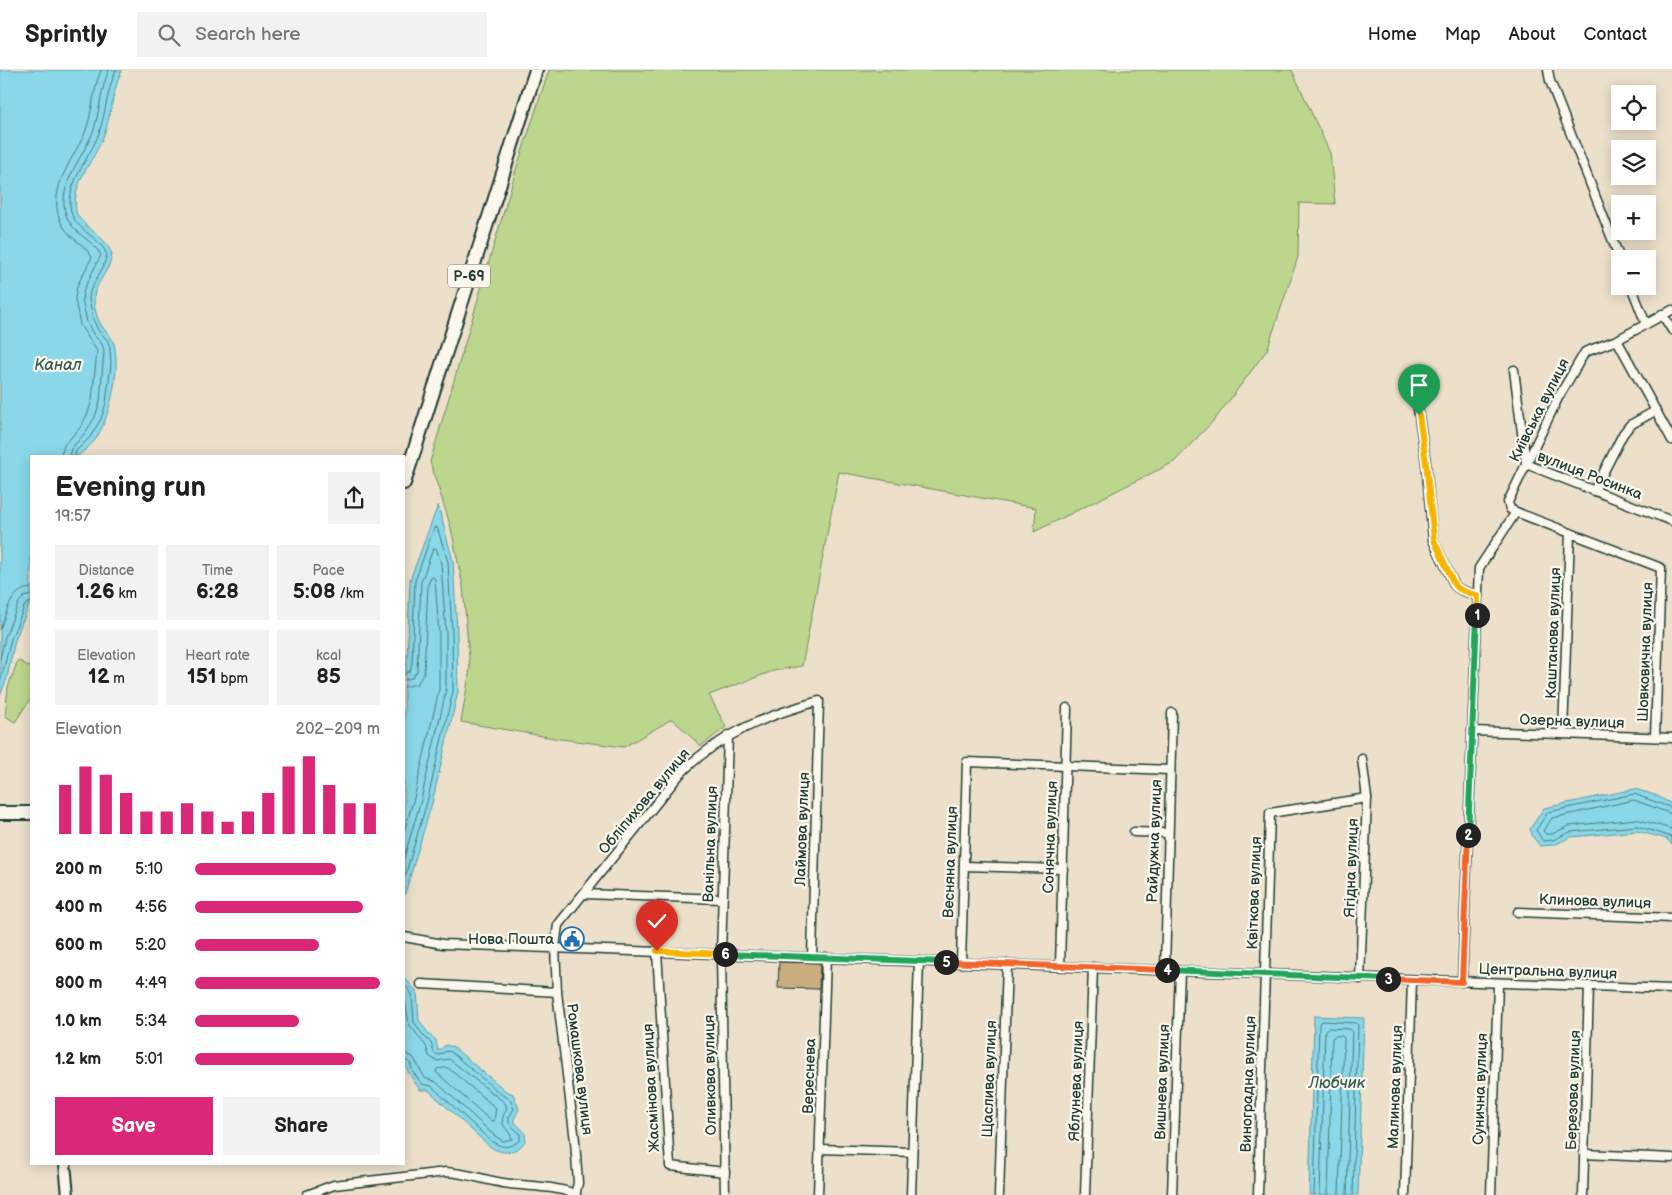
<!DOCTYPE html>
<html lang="en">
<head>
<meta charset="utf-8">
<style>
  body { margin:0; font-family:"Balsamiq Sans",sans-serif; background:#f2f2f2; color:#202124; height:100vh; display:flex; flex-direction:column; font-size:19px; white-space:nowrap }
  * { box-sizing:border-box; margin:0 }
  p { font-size:16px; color:#757577 }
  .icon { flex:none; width:28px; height:28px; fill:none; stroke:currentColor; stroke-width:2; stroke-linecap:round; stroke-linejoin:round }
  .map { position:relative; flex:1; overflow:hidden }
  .drawer { position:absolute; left:30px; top:385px; width:375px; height:710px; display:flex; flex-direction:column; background:#fff; border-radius:0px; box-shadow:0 2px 12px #0003 }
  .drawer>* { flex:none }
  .fabs { position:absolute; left:1611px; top:15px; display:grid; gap:10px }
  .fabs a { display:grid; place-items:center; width:45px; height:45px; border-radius:0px; background:#fff; box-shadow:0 2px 12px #0003; font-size:25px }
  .pin { position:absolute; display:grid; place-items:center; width:42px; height:42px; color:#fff; margin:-51px -21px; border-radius:50% 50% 50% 0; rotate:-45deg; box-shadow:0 0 5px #0007 }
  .pin .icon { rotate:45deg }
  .km { position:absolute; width:25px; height:25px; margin:-12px; border-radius:50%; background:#222; color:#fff; font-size:14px; line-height:25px; text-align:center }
  .round { display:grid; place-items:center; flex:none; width:52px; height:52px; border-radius:0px; background:#f2f2f2 }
  .summary { display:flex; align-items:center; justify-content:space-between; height:85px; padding:0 25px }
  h1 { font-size:28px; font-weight:700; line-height:38px }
  .stats { display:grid; grid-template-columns:repeat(3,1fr); gap:8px; height:85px; padding:5px 25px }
  .stats div { display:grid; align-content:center; border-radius:0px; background:#f2f2f2; text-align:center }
  .stats b { font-size:21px; font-weight:700 }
  .stats small { font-size:14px; font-weight:400 }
  .stats p { font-size:14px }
  .chart { height:140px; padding:10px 25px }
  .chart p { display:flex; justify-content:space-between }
  .chart svg { width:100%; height:90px; margin-top:5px; stroke:#db2777; stroke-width:6 }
  .action { display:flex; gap:10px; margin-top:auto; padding:10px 25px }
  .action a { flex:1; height:58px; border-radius:0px; background:#db2777; color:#fff; font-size:20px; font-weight:700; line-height:58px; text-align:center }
  .action a+a { background:#f2f2f2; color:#202124 }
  ul { padding:0 25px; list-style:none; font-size:16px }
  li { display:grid; grid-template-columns:80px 60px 1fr; align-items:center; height:38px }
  li i { height:12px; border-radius:6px; background:#db2777 }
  header { display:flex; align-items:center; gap:30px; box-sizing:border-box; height:70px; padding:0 25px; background:#fff; border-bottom:1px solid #e0e0e0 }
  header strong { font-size:24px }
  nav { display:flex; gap:28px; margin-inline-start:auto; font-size:18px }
  .search { width:350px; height:45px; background:#f2f2f2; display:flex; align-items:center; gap:12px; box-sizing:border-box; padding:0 18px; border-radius:0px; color:#757577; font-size:19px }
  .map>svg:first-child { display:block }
  .green { fill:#bcd68d; stroke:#6e8a60 }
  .water { fill:#89d7e8; stroke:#5f99a0 }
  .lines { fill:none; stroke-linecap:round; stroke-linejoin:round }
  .shore { stroke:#497b7c; stroke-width:1 }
  .building { fill:#caac7f; stroke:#1f3d34 }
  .minor-casing { stroke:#1f3d34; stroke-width:11 }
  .tertiary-casing { stroke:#1f3d34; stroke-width:14 }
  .primary-casing { stroke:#1f3d34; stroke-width:16 }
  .minor { stroke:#fbf7ec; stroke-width:8 }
  .tertiary { stroke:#fbf7ec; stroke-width:10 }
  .primary { stroke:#fbf7ec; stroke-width:12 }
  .split-1-casing { stroke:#fff; stroke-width:10 }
  .split-2-casing { stroke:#fff; stroke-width:10 }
  .split-3-casing { stroke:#fff; stroke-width:10 }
  .split-4-casing { stroke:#fff; stroke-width:10 }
  .split-5-casing { stroke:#fff; stroke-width:10 }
  .split-6-casing { stroke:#fff; stroke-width:10 }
  .split-7-casing { stroke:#fff; stroke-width:10 }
  .split-1 { stroke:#f5b400; stroke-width:6 }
  .split-2 { stroke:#22a559; stroke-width:6 }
  .split-3 { stroke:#f0652b; stroke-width:6 }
  .split-4 { stroke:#22a559; stroke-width:6 }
  .split-5 { stroke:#f0652b; stroke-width:6 }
  .split-6 { stroke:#22a559; stroke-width:6 }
  .split-7 { stroke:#f5b400; stroke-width:6 }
  .labels { text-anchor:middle; stroke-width:4.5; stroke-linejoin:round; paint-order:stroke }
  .shield { fill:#fbf7ec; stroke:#61756b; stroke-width:1 }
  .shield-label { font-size:14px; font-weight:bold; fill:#1f3d34 }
  .street-label { font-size:15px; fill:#1f3d34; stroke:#fbf7ec }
  .poi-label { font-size:15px; fill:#1f3d34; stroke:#fbf7ec; text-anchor:end }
  .water-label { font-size:16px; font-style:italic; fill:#345c58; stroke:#fbf7ec }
</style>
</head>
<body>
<header>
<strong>Sprintly</strong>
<div class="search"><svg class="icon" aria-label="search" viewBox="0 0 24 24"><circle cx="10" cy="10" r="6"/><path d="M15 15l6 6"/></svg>Search here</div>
<nav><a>Home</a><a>Map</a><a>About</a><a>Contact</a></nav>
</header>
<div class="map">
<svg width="1672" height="1125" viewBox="0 0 1672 1125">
  <rect width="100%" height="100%" fill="#ece0cb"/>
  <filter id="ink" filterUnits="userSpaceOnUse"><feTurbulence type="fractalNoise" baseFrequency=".02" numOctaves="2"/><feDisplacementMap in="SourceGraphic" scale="10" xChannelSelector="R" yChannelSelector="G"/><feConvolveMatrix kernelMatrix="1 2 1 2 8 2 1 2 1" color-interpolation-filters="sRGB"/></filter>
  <g filter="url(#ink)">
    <!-- green -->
    <g class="green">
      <path d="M 549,0 L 1292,0 L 1330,83 L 1335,134 L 1299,133 L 1298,187 L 1267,280 L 1216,348 L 1174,392 L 1034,462 L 1036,438 L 839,402 L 802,596 L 773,601 L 709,625 L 726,657 L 701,676 L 672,649 L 624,677 L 560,669 L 467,653 L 461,652 L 470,599 L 463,516 L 450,454 L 430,392 L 516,100 Z"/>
      <path d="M 18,590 L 31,598 L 31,628 L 15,652 L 5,646 L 8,617 Z"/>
    </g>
    <!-- water -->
    <g class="water">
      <path d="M 0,0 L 122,0 C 112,21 112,45 103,67 C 94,91 71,113 76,141 C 80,157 106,164 112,185 C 110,202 93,214 94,230 C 94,239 98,252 104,259 C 107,263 111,266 113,271 C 122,296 110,349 95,370 C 90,376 84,381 78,386 L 31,386 L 31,530 L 15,570 L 7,608 L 0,626 Z"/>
      <path d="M 438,435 L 453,491 L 457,563 L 458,622 L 432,733 L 404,827 L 404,618 L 407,592 L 410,510 Z"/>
      <path d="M 1635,719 L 1655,725 L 1672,734 L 1672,775 L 1667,769 L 1637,761 L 1571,767 L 1554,775 L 1540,776 L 1533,767 L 1530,759 L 1544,738 Z"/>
      <path d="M 404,907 L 417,922 L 419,950 L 428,963 L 436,970 L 438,981 L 446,975 L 453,977 L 506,1021 L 513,1024 L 519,1039 L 514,1049 L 514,1052 C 518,1056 523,1059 525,1064 C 529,1077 508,1085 499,1081 C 495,1080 491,1077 488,1075 L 428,1020 L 420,1020 L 409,1004 L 404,991 Z"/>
      <path d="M 1314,946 L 1364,948 L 1358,1125 L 1309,1125 Z"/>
    </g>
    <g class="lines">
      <!-- shore -->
      <g class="shore">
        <path d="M 61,386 L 64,375 L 80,358 L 88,343 L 92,330 L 97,281 L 80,255 L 75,229 L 77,216 L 92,187 C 83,172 66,167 60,150 C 47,117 75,88 86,60 C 93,40 93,19 101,0"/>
        <path d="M 69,386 L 71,379 L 85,363 L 95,347 L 100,331 L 104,280 L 102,274 L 93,264 L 87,252 L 82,229 L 84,219 L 101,185 C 92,169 72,163 66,145 C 56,114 85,86 94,59 C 100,40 101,18 109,0"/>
        <path d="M 75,386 L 76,381 L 90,367 L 101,349 L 106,333 L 111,294 L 110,279 L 108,271 L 98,260 L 93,249 L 89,229 L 90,221 L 103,197 L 107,185 C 100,167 79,162 72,145 C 62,117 91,87 99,63 C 106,42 107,20 116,0"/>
        <path d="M 0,559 C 7,543 10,519 31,518"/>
        <path d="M 0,589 L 5,567 L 19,532 L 24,527 L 31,525"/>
        <path d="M 404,604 L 410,601 L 412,593 L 415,511 L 434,458 L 437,457 L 448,492 L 452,563 L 453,621 L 427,732 L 404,810"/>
        <path d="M 404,610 L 412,608 L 417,601 L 421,512 L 433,479 L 436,478 L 441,493 L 446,563 L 446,621 L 421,730 L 404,788"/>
        <path d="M 0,613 L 11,569 L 25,535 L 31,532"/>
        <path d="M 404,617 L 417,614 L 424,603 L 428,514 L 431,508 L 433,507 L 435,509 L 439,563 L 439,620 L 414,728 L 404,762"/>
        <path d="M 1672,738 L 1634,724 L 1548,742 L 1536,760 L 1543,771 L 1553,770 L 1570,762 L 1637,756 L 1672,767"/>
        <path d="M 1672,744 L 1634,730 L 1552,748 L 1543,761 L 1546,764 L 1552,764 L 1569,756 L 1636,749 L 1672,759"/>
        <path d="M 404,914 L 412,924 L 414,952 L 424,966 L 431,973 L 434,983 L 439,985 L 447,981 L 451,982 L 502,1025 L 510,1029 L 514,1039 L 509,1047 L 509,1053 L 520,1064 L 520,1070 C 509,1079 502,1078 491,1071 L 431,1016 L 422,1014 L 413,1002 L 410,992 L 404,990"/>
        <path d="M 404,924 L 409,954 L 426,976 L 429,986 L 437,991 L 449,989 L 505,1033 L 507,1038 C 496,1058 508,1055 512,1069 L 503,1071 L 495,1066 L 436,1012 L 425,1008 L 413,987 L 404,983"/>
        <path d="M 448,998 L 496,1038 L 494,1051 L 491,1051 L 436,1002 L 437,999 Z"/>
        <path d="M 1314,1125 L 1319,954 L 1322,951 L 1356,953 L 1358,955 L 1353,1125"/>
        <path d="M 1320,1125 L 1325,960 L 1328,958 L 1350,959 L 1352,961 L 1347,1125"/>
        <path d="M 1328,1125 L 1332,968 L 1335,966 L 1342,966 L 1344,968 L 1339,1125"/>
      </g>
    </g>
    <!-- building -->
    <path class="building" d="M 779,892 L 820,893 L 819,919 L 778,918 Z"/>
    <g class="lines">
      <!-- minor casing -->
      <g class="minor-casing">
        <g id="minor">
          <path d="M 1548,0 L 1550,11 L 1620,189"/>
          <path d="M 1631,216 L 1646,254"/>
          <path d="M 1662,244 L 1672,260"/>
          <path d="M 1617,270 L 1672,370"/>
          <path d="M 1514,300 L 1526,394 L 1672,451"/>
          <path d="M 1418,339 L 1426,393 L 1433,470 L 1455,516 L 1461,520 L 1478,526"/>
          <path d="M 1594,421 L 1623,364 L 1630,355 L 1655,341"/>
          <path d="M 1472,661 L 1672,668"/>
          <path d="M 1563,664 L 1570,463"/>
          <path d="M 1655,667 L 1661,498 L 1516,442 L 1510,439 L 1508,432 L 1558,328 L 1585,282 L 1617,270 L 1672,240"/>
          <path d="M 1134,762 L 1168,763"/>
          <path d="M 964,796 L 1063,799"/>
          <path d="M 584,824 L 722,829"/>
          <path d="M 1518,842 L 1672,848"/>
          <path d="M 404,867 L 443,874 L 1672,919"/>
          <path d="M 657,881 L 670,1096 L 725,1102"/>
          <path d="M 961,893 L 967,692 L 1170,700"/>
          <path d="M 1060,896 L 1067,638"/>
          <path d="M 1165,900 L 1172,643"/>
          <path d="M 1360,909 L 1367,728 L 1362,689"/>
          <path d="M 1462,912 L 1479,498 L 1516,442"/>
          <path d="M 421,914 L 557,922"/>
          <path d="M 820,1079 L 912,1082"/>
          <path d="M 1584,1084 L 1672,1088"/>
          <path d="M 307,1125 L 334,1115 L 446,1102 C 466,1103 484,1110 503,1113 C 529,1117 551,1115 576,1124"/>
          <path d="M 575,1125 L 578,1113 L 575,1071 L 557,922 L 555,877 L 558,855 L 680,704 C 718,665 767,645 819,631 L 812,887"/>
          <path d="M 725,1125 L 721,884 L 728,665"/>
          <path d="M 818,1125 L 826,887"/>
          <path d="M 911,1125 L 919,891"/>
          <path d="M 999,1125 L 1007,894"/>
          <path d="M 1085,1125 L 1093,897"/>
          <path d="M 1172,1125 L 1180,901"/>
          <path d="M 1258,1125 L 1270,743 L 1367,728"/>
          <path d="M 1405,1125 L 1412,910"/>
          <path d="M 1491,1125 L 1498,914"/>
          <path d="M 1583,1125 L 1589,916"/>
        </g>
      </g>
      <!-- tertiary casing -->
      <g class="tertiary-casing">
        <path id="tertiary" d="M 65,1094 L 68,1125"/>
      </g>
      <!-- primary casing -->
      <g class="primary-casing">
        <g id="primary">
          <path d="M 404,413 L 536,0"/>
          <path d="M 0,743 L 31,743"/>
        </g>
      </g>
      <!-- minor -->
      <use href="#minor" class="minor"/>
      <!-- tertiary -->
      <use href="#tertiary" class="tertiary"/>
      <!-- primary -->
      <use href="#primary" class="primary"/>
    </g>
  </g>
  <g class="lines" filter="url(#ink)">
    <!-- split-1 casing -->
    <g class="split-1-casing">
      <path id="split-1" d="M 1419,345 L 1426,393 L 1434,470 L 1455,516 L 1461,520 L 1478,526 L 1477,545"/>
    </g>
    <!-- split-2 casing -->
    <g class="split-2-casing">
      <path id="split-2" d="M 1468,765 L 1477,545"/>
    </g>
    <!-- split-3 casing -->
    <g class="split-3-casing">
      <path id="split-3" d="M 1388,909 L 1462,912 L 1468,765"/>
    </g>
    <!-- split-4 casing -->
    <g class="split-4-casing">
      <path id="split-4" d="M 1167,900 L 1388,909"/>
    </g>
    <!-- split-5 casing -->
    <g class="split-5-casing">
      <path id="split-5" d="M 946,892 L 1167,900"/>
    </g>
    <!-- split-6 casing -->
    <g class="split-6-casing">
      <path id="split-6" d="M 725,884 L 946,892"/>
    </g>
    <!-- split-7 casing -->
    <g class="split-7-casing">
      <path id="split-7" d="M 657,881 L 725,884"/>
    </g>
    <!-- split-1 -->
    <use href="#split-1" class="split-1"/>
    <!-- split-2 -->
    <use href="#split-2" class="split-2"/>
    <!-- split-3 -->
    <use href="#split-3" class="split-3"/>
    <!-- split-4 -->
    <use href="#split-4" class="split-4"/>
    <!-- split-5 -->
    <use href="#split-5" class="split-5"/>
    <!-- split-6 -->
    <use href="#split-6" class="split-6"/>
    <!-- split-7 -->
    <use href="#split-7" class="split-7"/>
  </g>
  <!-- icons -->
  <defs>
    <g id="civic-ring" transform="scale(1.25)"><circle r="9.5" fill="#fbf7ec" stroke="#1f6fb2" stroke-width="1.5"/><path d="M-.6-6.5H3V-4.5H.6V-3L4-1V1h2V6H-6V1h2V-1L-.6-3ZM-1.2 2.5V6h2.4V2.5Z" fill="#1f6fb2"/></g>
  </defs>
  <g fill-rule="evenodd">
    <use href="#civic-ring" x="572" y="869"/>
  </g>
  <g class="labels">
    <!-- shield labels -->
    <rect class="shield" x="448" y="194.5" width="42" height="23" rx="4"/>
    <g class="shield-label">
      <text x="469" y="211">Р-69</text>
    </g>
    <!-- street labels -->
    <g class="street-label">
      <text transform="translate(1539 340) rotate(-63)" y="5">Київська вулиця</text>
      <text transform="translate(1590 405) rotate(21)" y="5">вулиця Росинка</text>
      <text transform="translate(1553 563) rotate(-88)" y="5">Каштанова вулиця</text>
      <text transform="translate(1645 582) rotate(-88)" y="5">Шовковична вулиця</text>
      <text transform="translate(1572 651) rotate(2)" y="5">Озерна вулиця</text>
      <text transform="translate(644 731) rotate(-50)" y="5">Обліпихова вулиця</text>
      <text transform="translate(802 759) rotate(-88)" y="5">Лаймова вулиця</text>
      <text transform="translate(1050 767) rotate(-88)" y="5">Сонячна вулиця</text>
      <text transform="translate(1154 771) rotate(-88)" y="5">Райдужна вулиця</text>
      <text transform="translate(710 774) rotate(-88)" y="5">Ванільна вулиця</text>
      <text transform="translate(950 792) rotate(-88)" y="5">Весняна вулиця</text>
      <text transform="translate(1351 798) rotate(-88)" y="5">Ягідна вулиця</text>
      <text transform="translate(1254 823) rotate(-88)" y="5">Квіткова вулиця</text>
      <text transform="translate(1595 831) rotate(2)" y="5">Клинова вулиця</text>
      <text transform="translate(1548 901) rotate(2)" y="5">Центральна вулиця</text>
      <text transform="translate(580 999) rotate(83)" y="5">Ромашкова вулиця</text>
      <text transform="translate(710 1005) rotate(-91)" y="5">Оливкова вулиця</text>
      <text transform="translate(809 1006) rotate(-88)" y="5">Вереснева</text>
      <text transform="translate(989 1009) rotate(-88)" y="5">Щаслива вулиця</text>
      <text transform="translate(1076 1011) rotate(-88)" y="5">Яблунева вулиця</text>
      <text transform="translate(1162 1012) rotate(-88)" y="5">Вишнева вулиця</text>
      <text transform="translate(1248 1014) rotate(-88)" y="5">Виноградна вулиця</text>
      <text transform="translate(1395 1017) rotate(-88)" y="5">Малинова вулиця</text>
      <text transform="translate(651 1018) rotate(-93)" y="5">Жасмінова вулиця</text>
      <text transform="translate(1480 1019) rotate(-88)" y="5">Сунична вулиця</text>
      <text transform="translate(1573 1020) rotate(-88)" y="5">Березова вулиця</text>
    </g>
    <!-- poi labels -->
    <g class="poi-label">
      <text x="554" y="874">Нова Пошта</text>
    </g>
    <!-- water labels -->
    <g class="water-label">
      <text x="58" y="300">Канал</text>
      <text x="1337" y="1018">Любчик</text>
    </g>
  </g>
</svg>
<div class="fabs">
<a><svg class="icon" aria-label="locate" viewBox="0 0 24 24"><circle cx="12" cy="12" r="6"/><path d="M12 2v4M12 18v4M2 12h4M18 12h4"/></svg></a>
<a><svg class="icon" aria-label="layers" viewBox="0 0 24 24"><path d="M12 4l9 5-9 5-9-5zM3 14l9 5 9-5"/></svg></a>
<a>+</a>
<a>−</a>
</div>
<div class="pin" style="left:1419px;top:345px;background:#1e9e55"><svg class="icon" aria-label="arrive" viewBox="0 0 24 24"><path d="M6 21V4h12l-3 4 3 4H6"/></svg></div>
<div class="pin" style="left:657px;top:881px;background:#d93025"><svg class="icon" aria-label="check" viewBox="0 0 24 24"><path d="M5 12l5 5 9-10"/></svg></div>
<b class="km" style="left:1477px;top:545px">1</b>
<b class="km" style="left:1468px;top:765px">2</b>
<b class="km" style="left:1388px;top:909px">3</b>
<b class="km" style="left:1167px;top:900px">4</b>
<b class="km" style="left:946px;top:892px">5</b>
<b class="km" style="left:725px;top:884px">6</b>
<section class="drawer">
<div class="summary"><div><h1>Evening run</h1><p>19:57</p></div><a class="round"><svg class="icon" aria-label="share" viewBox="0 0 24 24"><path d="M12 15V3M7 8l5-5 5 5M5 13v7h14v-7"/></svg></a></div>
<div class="stats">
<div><p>Distance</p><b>1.26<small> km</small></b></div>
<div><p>Time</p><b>6:28</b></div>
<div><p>Pace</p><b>5:08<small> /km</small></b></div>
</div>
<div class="stats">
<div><p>Elevation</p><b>12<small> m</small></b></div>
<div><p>Heart rate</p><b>151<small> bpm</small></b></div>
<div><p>kcal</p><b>85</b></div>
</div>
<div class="chart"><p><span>Elevation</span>202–209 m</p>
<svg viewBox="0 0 160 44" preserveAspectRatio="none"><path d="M5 44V20M15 44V11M25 44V15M35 44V24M45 44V33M55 44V33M65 44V29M75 44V33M85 44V38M95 44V33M105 44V24M115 44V11M125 44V6M135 44V20M145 44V29M155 44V29"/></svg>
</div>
<ul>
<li><b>200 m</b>5:10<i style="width:76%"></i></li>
<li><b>400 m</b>4:56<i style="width:91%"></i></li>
<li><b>600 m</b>5:20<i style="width:67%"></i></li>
<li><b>800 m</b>4:49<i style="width:100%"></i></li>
<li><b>1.0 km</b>5:34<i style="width:56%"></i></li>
<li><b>1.2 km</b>5:01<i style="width:86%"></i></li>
</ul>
<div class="action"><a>Save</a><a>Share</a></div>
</section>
</div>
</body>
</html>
